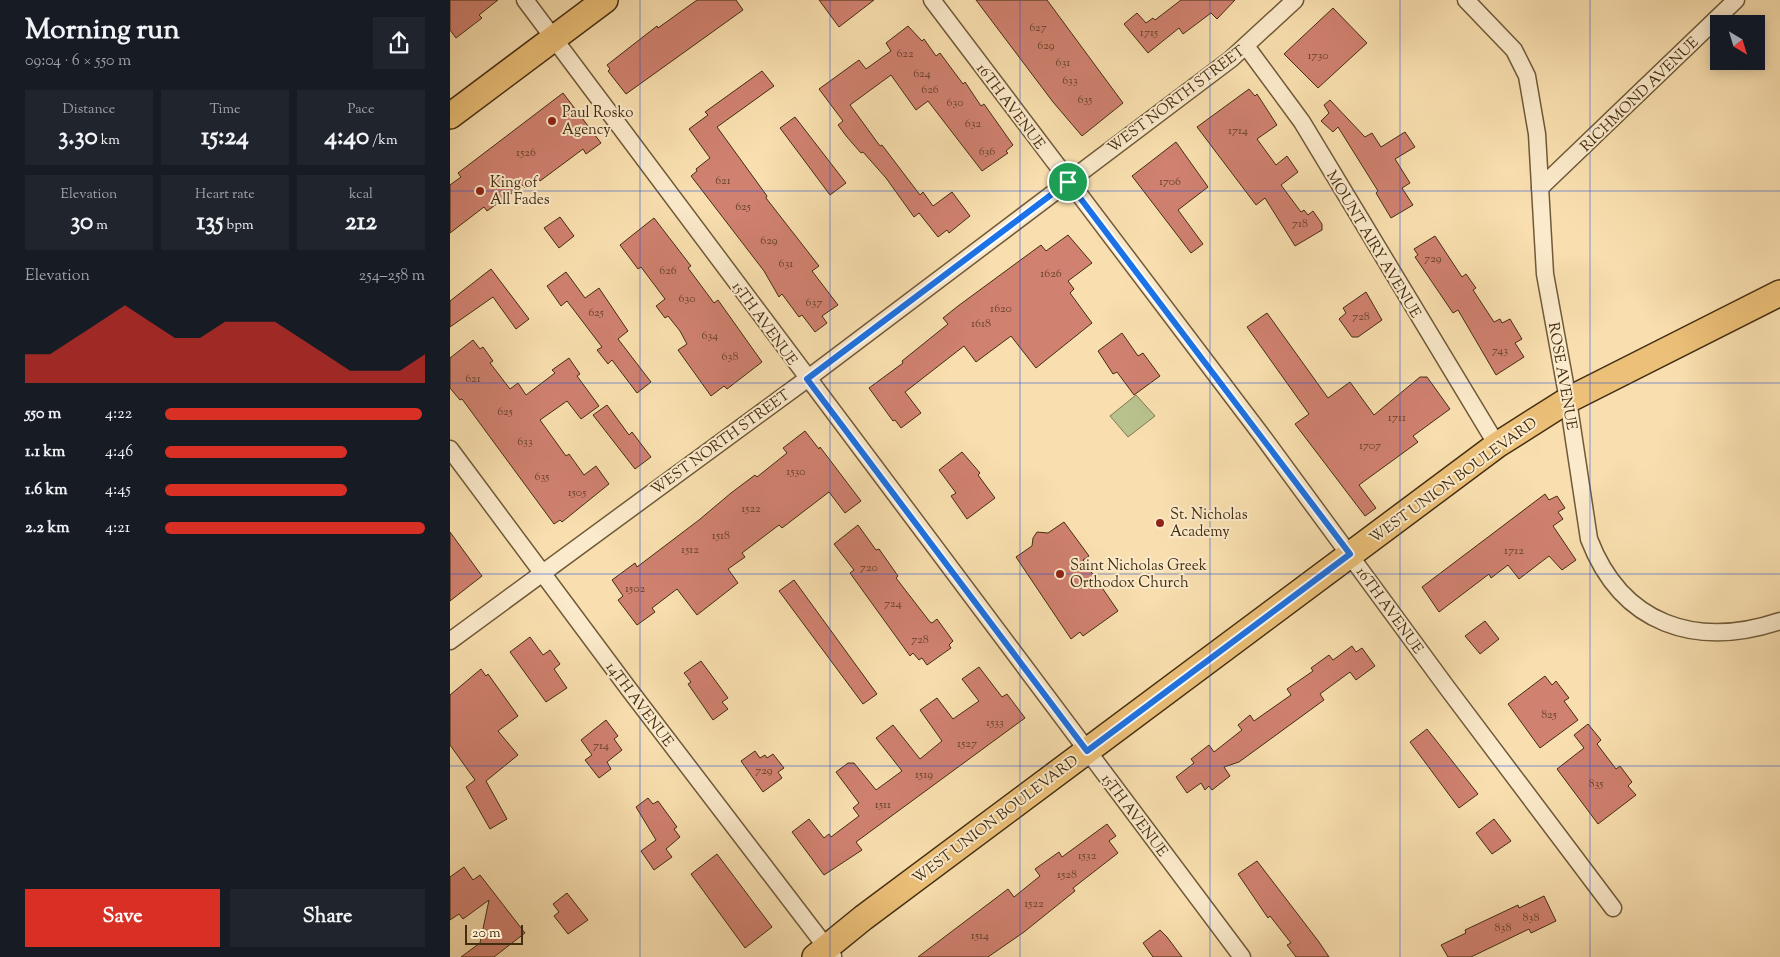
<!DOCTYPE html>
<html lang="en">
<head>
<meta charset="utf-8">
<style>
  body { margin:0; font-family:"Sorts Mill Goudy",serif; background:#20242c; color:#f1f3f6; height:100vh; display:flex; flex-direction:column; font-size:19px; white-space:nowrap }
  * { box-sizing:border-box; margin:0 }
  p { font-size:16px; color:#9ea1a6 }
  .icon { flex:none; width:28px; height:28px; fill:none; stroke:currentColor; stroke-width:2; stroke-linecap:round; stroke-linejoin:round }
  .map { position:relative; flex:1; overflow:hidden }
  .details { display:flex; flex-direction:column; background:#171b24; width:450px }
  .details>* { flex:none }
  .needle { width:32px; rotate:142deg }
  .buttons { position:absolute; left:1260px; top:15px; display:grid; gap:10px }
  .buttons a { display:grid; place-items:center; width:55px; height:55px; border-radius:0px; background:#171b24; box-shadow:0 2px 12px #0003; font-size:25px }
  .scale { position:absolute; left:15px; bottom:12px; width:58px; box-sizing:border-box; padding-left:5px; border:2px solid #432e11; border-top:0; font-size:14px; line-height:18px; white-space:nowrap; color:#432e11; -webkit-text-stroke:4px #fbeacb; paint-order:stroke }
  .pin { position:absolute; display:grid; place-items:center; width:42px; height:42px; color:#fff; margin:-21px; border:2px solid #fff; border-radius:50%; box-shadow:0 1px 5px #0007 }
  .round { display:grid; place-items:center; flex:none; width:52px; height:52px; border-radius:0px; background:#20242c }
  .head { display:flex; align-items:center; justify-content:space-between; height:85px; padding:0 25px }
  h1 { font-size:28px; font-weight:700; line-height:38px }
  .figures { display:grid; grid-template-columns:repeat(3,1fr); gap:8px; height:85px; padding:5px 25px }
  .figures div { display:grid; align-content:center; border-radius:0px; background:#20242c; text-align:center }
  .figures b { font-size:25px; font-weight:700 }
  .figures small { font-size:14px; font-weight:400 }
  .figures p { font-size:14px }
  .chart { height:140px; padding:10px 25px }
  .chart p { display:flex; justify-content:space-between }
  .chart svg { width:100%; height:90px; margin-top:5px; fill:#d93025; opacity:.7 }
  .primary-button { display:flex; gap:10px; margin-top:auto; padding:10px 25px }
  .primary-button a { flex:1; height:58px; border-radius:0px; background:#d93025; color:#fff; font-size:20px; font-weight:700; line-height:58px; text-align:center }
  .primary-button a+a { background:#20242c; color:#f1f3f6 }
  ul { padding:0 25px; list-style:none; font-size:16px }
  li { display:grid; grid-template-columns:80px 60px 1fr; align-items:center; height:38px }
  li i { height:12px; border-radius:6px; background:#d93025 }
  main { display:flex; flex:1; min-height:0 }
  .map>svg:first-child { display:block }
  .green { fill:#b9c28e; stroke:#7e7850 }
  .building { fill:#d08170; stroke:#432e11 }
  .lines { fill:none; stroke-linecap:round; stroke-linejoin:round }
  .street-casing { stroke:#705a38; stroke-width:19 }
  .primary-casing { stroke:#432e11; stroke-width:28 }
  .street { stroke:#fbeacb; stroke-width:16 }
  .primary { stroke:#ecc078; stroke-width:25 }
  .route-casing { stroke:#fff; stroke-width:10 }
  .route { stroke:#1a73e8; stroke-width:6 }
  .grid { fill:none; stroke:#1d4ed8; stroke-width:1; stroke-opacity:0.55 }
  .poi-dot { fill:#8f2418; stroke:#fbeacb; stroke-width:2 }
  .labels { text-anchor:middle; stroke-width:4; stroke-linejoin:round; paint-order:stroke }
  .number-label { font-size:12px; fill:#664329 }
  .street-label { font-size:15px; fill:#432e11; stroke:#fbeacb }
  .poi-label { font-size:15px; fill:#432e11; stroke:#fbeacb; text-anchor:start }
</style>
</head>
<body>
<main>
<section class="details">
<div class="head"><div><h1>Morning run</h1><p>09:04 · 6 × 550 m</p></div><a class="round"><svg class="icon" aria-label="share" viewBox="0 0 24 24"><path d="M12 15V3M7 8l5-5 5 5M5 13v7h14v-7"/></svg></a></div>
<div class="figures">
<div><p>Distance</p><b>3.30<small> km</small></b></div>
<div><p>Time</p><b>15:24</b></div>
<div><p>Pace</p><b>4:40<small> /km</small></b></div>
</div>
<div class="figures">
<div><p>Elevation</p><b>30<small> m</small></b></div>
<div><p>Heart rate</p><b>135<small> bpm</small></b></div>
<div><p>kcal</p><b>212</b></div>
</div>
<div class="chart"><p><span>Elevation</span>254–258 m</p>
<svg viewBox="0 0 160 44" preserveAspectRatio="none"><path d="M0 44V30L10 30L20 22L30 14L40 6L50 14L60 22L70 22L80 14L90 14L100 14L110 22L120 30L130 38L140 38L150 38L160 30V44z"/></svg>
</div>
<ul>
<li><b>550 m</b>4:22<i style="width:99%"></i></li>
<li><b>1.1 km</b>4:46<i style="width:70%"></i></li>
<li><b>1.6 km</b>4:45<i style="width:70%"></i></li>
<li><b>2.2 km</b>4:21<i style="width:100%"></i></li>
</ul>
<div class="primary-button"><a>Save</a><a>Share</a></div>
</section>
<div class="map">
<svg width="1330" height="957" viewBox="0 0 1330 957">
  <rect width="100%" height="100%" fill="#f9dfaf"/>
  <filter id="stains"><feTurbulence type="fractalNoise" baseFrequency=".004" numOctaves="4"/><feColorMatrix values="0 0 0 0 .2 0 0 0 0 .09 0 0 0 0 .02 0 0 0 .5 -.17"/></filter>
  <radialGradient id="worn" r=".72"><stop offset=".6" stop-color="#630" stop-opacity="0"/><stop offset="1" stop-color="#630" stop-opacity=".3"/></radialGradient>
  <!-- green -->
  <path class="green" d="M 686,395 L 705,416 L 678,437 L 660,416 Z"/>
  <!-- building -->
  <g class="building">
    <path d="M 0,0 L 48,0 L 29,15 L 32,18 L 6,38 L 0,30 Z"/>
    <path d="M 247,0 L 286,0 L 293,10 L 176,94 L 158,71 L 160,69 L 157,65 L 207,26 L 208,28 Z"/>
    <path d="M 369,0 L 424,0 L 389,27 Z"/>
    <path d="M 526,0 L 597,0 L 673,103 L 632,136 L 603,102 Z"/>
    <path d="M 731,0 L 785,0 L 767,19 L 761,13 L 733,34 L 729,28 L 698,53 L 674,24 L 687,13 L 696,23 L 703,18 L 705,20 Z"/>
    <path d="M 883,8 L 917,43 L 868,88 L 834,54 Z"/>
    <path d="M 458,26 L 472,41 L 474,39 L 486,56 L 490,53 L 513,84 L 515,82 L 531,106 L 534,104 L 563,145 L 556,151 L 558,153 L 532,171 L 478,101 L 466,110 L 441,75 L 400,105 L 430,146 L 432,145 L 470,195 L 473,192 L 483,206 L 502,192 L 520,216 L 499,233 L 497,230 L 488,237 L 469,213 L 464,217 L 436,178 L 413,152 L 411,153 L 397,137 L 388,125 L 393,121 L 369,89 L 409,60 L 416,69 L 441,51 L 436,43 Z"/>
    <path d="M 312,71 L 324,86 L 267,127 L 317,196 L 316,198 L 369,266 L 362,271 L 388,305 L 372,316 L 377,323 L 365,332 L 352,315 L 349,317 L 332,294 L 329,297 L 314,271 L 241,176 L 247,171 L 246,169 L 260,158 L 239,129 L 258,115 L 255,112 Z"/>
    <path d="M 799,89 L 805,96 L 807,94 L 827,125 L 807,139 L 826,165 L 837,156 L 848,172 L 831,185 L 851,212 L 854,210 L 858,215 L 863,211 L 872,224 L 872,230 L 845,246 L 815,198 L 806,205 L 747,127 Z"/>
    <path d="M 113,93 L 151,143 L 136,154 L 133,149 L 90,181 L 88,178 L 75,188 L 73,185 L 37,211 L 34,207 L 0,233 L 0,185 L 11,177 L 8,173 Z"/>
    <path d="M 880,100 L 915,137 L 922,133 L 931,147 L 955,132 L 965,147 L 945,159 L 960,183 L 952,188 L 963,205 L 941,218 L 926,193 L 928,191 L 888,127 L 883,132 L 871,121 L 879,113 L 874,105 Z"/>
    <path d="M 345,117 L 396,183 L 380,195 L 330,128 Z"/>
    <path d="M 726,142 L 758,187 L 728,210 L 753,244 L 741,253 L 682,176 Z"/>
    <path d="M 110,217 L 124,236 L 109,248 L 94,228 Z"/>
    <path d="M 204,218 L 241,266 L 238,268 L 264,303 L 268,300 L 312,362 L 277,389 L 274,386 L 261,396 L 228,350 L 237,344 L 230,331 L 218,316 L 215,318 L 206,306 L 215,299 L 191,267 L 188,269 L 170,245 Z"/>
    <path d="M 618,235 L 642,263 L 618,281 L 624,289 L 620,293 L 642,323 L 586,368 L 561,336 L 526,362 L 514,346 L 455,392 L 471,413 L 451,428 L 445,420 L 443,421 L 419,388 L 453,363 L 452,361 L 498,324 L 493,318 L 508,306 L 591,245 L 596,251 Z"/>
    <path d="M 985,236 L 1012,277 L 1016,274 L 1026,288 L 1023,290 L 1044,322 L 1050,319 L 1052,323 L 1060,319 L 1072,339 L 1065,343 L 1074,357 L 1046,375 L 1008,310 L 1003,313 L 965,257 L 968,255 L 964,249 Z"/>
    <path d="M 41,269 L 79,319 L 66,329 L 43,297 L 0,327 L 0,301 Z"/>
    <path d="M 116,272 L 135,298 L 149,288 L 178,331 L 168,339 L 201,382 L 187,393 L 162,360 L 158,364 L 147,350 L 152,347 L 117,301 L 111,306 L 97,286 Z"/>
    <path d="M 916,292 L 932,320 L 908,337 L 902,337 L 889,319 L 896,313 L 893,308 Z"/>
    <path d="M 817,313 L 878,398 L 900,382 L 924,415 L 970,377 L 977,377 L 1000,409 L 963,436 L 968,442 L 909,485 L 926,508 L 915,516 L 845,424 L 859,414 L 797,327 Z"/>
    <path d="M 672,333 L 688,356 L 693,353 L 710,376 L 684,395 L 667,372 L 663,374 L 648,351 Z"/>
    <path d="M 23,340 L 30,349 L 33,347 L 43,361 L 40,363 L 60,389 L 68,383 L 76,395 L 105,373 L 102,370 L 119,358 L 130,374 L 127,376 L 149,406 L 131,419 L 117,401 L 90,420 L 116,456 L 119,454 L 134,475 L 146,466 L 159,484 L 112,522 L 110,520 L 104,524 L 12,399 L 10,400 L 0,388 L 0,358 Z"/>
    <path d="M 157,405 L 179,435 L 182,432 L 201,457 L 185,469 L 143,415 Z"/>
    <path d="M 355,431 L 369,449 L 370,447 L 411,501 L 395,513 L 379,492 L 332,528 L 329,525 L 292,553 L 295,557 L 278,569 L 288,583 L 247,615 L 227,589 L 202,608 L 205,612 L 187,625 L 168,600 L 173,596 L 162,580 L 185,563 L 187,567 L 249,520 L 281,493 L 305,475 L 307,477 L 337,453 L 333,448 Z"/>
    <path d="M 512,452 L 530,473 L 528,475 L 545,498 L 517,519 L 501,496 L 506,493 L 489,470 Z"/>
    <path d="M 1095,494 L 1099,500 L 1107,496 L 1115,508 L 1108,512 L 1113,519 L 1103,526 L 1126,560 L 1112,570 L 1099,556 L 1069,579 L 1058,565 L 1041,578 L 1039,574 L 989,612 L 972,587 Z"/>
    <path d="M 614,522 L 639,556 L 633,560 L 668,611 L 633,636 L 630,632 L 621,639 L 566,557 L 582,546 L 583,538 L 587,532 L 598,533 Z"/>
    <path d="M 408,525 L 426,550 L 429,549 L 448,576 L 446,578 L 480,622 L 482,623 L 487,619 L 503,641 L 499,645 L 501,648 L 477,665 L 472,658 L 469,660 L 463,653 L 460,656 L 400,573 L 404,570 L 384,544 Z"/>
    <path d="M 0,532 L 32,576 L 0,601 Z"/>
    <path d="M 344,580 L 427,694 L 413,704 L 329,591 Z"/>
    <path d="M 1035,621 L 1049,639 L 1030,654 L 1015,636 Z"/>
    <path d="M 80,637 L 93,655 L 100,650 L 110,664 L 104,669 L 117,688 L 96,702 L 60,652 Z"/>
    <path d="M 902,646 L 906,652 L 912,648 L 925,666 L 906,680 L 900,672 L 870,694 L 874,700 L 789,762 L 774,767 L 780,776 L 762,790 L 759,786 L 755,790 L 751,783 L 737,793 L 726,777 L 744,763 L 741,759 L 759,745 L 764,752 L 792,730 L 788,725 L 800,715 L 804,721 L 841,695 L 837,689 L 863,671 L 861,668 L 879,655 L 883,660 Z"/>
    <path d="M 251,661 L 278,698 L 272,702 L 278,709 L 263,720 L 238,684 L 241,682 L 234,673 Z"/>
    <path d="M 529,667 L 552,697 L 557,694 L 575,718 L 406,842 L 412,850 L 374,875 L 342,832 L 359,819 L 374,838 L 379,834 L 381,837 L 409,816 L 403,808 L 409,803 L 386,772 L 398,763 L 404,763 L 426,790 L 452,771 L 426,738 L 443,725 L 470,759 L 492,741 L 470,710 L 487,698 L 503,719 L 529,701 L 512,679 Z"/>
    <path d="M 31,669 L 36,676 L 38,674 L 68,716 L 48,731 L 68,755 L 36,781 L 57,819 L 40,829 L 16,787 L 25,780 L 0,745 L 0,695 Z"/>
    <path d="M 1095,676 L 1102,685 L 1106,681 L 1119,698 L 1114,701 L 1128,720 L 1090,748 L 1058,704 Z"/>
    <path d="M 156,720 L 168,736 L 164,739 L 172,750 L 157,762 L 161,769 L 149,778 L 135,760 L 142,755 L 131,740 Z"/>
    <path d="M 1138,724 L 1151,740 L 1147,744 L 1166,769 L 1170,766 L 1182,782 L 1178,786 L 1186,795 L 1148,824 L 1107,769 L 1134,748 L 1124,735 Z"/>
    <path d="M 977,729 L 1028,794 L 1009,808 L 960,742 Z"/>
    <path d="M 305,751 L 310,758 L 315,755 L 317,758 L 323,754 L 334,768 L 328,772 L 332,778 L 313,792 L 291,761 Z"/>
    <path d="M 198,798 L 203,804 L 208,801 L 227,827 L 224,829 L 230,837 L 216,849 L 222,857 L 204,870 L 191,851 L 206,840 L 186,807 Z"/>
    <path d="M 1044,819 L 1061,841 L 1042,854 L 1026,833 Z"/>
    <path d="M 657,824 L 666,836 L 659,841 L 668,853 L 623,888 L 625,891 L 574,932 L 538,957 L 468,957 L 558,889 L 564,897 L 590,876 L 585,869 L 609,852 L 612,857 Z"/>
    <path d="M 267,854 L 322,927 L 295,948 L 241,874 Z"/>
    <path d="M 807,861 L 869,942 L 879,957 L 846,957 L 837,945 L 841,943 L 820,916 L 818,918 L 788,874 Z"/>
    <path d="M 14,867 L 23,880 L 30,875 L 75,933 L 44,957 L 11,957 L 30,943 L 39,900 L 13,919 L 9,914 L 0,920 L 0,877 Z"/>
    <path d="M 117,893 L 138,920 L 118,934 L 104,916 L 109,912 L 103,904 Z"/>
    <path d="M 1094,896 L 1106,921 L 1081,933 L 1079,929 L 1021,957 L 998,957 L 991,945 L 1016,933 L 1015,930 L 1068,905 L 1069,908 Z"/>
    <path d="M 710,930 L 717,937 L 732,957 L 703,957 L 693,943 Z"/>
  </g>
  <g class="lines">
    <!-- street casing -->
    <g class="street-casing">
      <g id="street">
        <path d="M 75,0 L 792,957"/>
        <path d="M 482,0 L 810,433 L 998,689 L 1163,908"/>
        <path d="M 1016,0 L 1064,50 L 1077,76 L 1087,134 L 1095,274 L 1118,400 L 1139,539 C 1172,625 1246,649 1330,621"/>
        <path d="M 796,46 L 852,122 L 1047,445"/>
        <path d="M 1090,188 L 1286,0"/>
        <path d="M 0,449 L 178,688 L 383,956"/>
        <path d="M 0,641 L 357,379 L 781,59 L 845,0"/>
      </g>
    </g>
    <!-- primary casing -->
    <g class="primary-casing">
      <g id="primary">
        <path d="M 0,116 L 155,0"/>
        <path d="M 365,957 L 413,918 L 1047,445 L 1118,400 L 1330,293"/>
      </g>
    </g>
    <!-- street -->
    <use href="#street" class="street"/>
    <!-- primary -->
    <use href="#primary" class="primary"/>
  </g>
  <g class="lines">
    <!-- route casing -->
    <g class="route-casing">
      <path id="route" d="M 618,182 L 900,554 L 637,751 L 357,379 Z"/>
    </g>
    <!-- route -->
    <use href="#route" class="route"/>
  </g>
  <!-- grid -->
  <path class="grid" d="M 190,0 L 190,957M 380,0 L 380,957M 570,0 L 570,957M 760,0 L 760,957M 950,0 L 950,957M 1140,0 L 1140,957M 0,191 L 1330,191M 0,383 L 1330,383M 0,574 L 1330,574M 0,766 L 1330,766"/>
  <!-- markers -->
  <g class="poi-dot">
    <circle cx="102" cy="121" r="5"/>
    <circle cx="30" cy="191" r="5"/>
    <circle cx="710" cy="523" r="5"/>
    <circle cx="610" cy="574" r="5"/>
  </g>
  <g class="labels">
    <!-- number labels -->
    <g class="number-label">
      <text x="588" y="31">627</text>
      <text x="699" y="36">1715</text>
      <text x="596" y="49">629</text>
      <text x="455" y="57">622</text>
      <text x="868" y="59">1730</text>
      <text x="613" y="66">631</text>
      <text x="472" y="77">624</text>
      <text x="620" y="84">633</text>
      <text x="480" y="93">626</text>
      <text x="635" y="103">635</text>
      <text x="505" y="106">630</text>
      <text x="523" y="127">632</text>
      <text x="788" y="134">1714</text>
      <text x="537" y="155">636</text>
      <text x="76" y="156">1526</text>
      <text x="273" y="184">621</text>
      <text x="720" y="185">1706</text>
      <text x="293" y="210">625</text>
      <text x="850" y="227">718</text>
      <text x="319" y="244">629</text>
      <text x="983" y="262">729</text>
      <text x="336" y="267">631</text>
      <text x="218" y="274">626</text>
      <text x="601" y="277">1626</text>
      <text x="237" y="302">630</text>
      <text x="364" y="306">637</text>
      <text x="551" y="312">1620</text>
      <text x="146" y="316">625</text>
      <text x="911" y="320">728</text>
      <text x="531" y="327">1618</text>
      <text x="260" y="339">634</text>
      <text x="1050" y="354">743</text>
      <text x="280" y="360">638</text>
      <text x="23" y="382">621</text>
      <text x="55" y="415">625</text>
      <text x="947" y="421">1711</text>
      <text x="75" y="445">633</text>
      <text x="920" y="449">1707</text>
      <text x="346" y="475">1530</text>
      <text x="92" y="480">635</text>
      <text x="127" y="496">1505</text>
      <text x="301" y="512">1522</text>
      <text x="271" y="539">1518</text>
      <text x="240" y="553">1512</text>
      <text x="1064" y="554">1712</text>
      <text x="419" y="571">720</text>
      <text x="185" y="592">1502</text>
      <text x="443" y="607">724</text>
      <text x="470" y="643">728</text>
      <text x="1099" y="718">825</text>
      <text x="545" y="726">1533</text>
      <text x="517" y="747">1527</text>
      <text x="151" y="749">714</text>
      <text x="314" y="774">729</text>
      <text x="474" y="778">1519</text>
      <text x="1146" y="787">835</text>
      <text x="433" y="808">1511</text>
      <text x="637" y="859">1532</text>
      <text x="617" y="878">1528</text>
      <text x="584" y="907">1522</text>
      <text x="1081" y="921">838</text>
      <text x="1053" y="931">838</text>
      <text x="530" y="939">1514</text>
    </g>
    <!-- street labels -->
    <g class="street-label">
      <text transform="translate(1189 94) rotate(-44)" y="5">RICHMOND AVENUE</text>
      <text transform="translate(726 99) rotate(-37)" y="5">WEST NORTH STREET</text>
      <text transform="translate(561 106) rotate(53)" y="5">16TH AVENUE</text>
      <text transform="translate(924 244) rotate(59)" y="5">MOUNT AIRY AVENUE</text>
      <text transform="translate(315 323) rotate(54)" y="5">15TH AVENUE</text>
      <text transform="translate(1113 376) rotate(80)" y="5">ROSE AVENUE</text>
      <text transform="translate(270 442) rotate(-36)" y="5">WEST NORTH STREET</text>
      <text transform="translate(1003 480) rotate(-36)" y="5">WEST UNION BOULEVARD</text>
      <text transform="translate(940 610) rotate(54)" y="5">16TH AVENUE</text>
      <text transform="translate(190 704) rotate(53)" y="5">14TH AVENUE</text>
      <text transform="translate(685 815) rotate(53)" y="5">15TH AVENUE</text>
      <text transform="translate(545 819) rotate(-37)" y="5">WEST UNION BOULEVARD</text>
    </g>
    <!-- poi labels -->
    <g class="poi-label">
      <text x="112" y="117">Paul Rosko<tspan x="112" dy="17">Agency</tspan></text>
      <text x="40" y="187">King of<tspan x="40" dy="17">All Fades</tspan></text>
      <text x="720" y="519">St. Nicholas<tspan x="720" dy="17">Academy</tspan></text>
      <text x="620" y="570">Saint Nicholas Greek<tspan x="620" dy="17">Orthodox Church</tspan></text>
    </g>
  </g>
  <rect width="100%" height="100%" filter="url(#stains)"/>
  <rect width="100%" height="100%" fill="url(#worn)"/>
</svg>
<div class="buttons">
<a><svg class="needle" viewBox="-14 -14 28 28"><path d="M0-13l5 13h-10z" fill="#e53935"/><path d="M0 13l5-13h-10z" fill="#9ea1a6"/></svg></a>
</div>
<div class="scale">20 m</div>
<div class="pin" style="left:618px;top:182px;background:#1e9e55"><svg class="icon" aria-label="arrive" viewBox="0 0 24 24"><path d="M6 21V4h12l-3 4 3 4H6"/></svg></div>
</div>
</main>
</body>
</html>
